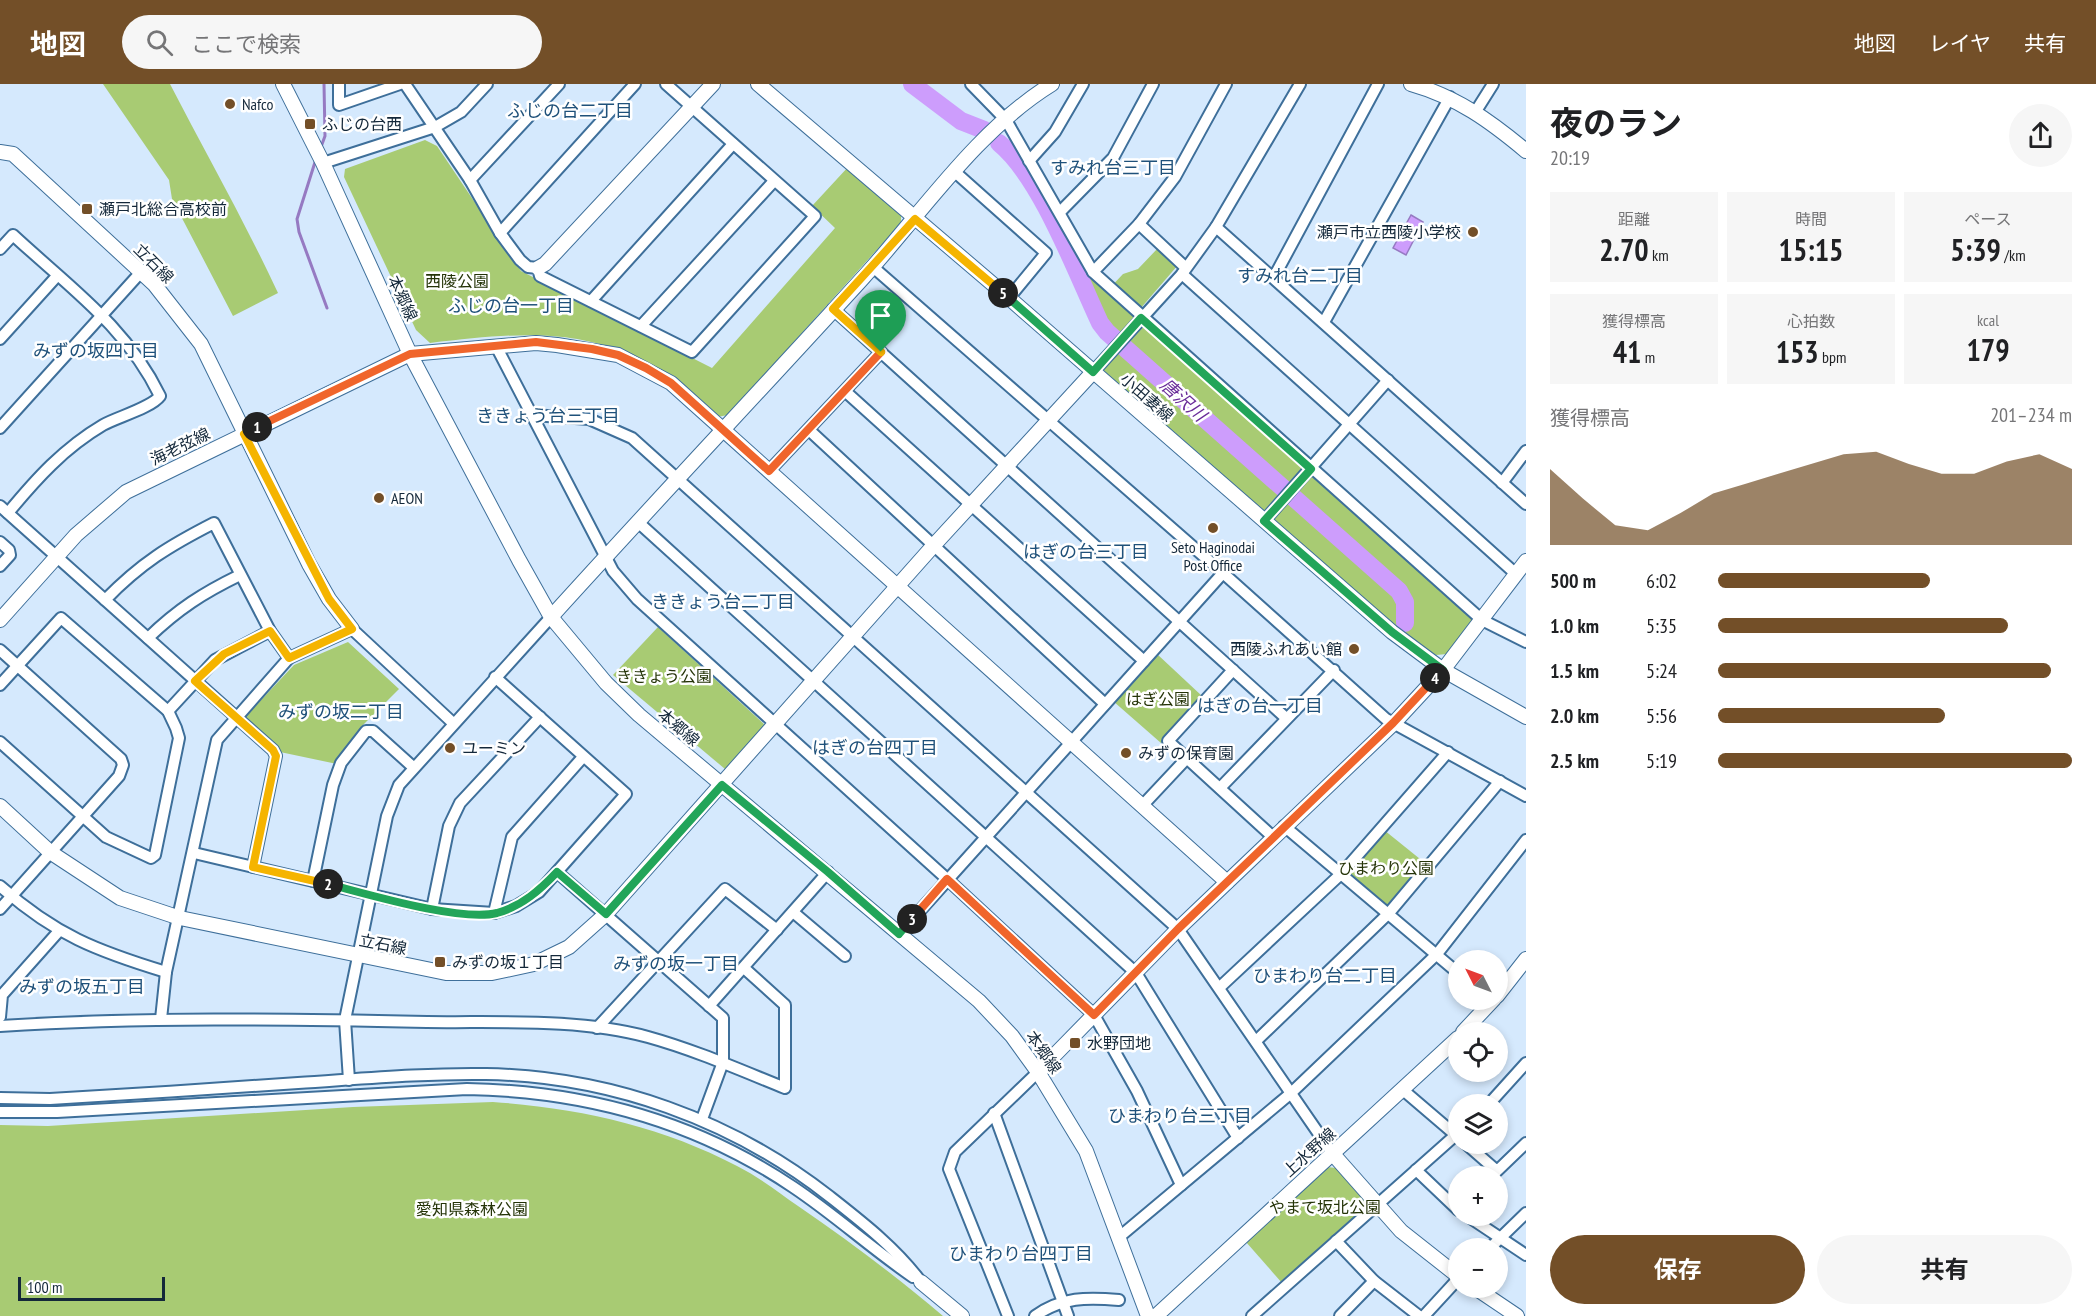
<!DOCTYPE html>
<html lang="ja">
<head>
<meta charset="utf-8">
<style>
  body { margin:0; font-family:"PT Sans Narrow","Noto Sans JP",sans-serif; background:#f6f6f6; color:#202124; height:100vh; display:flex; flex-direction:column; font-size:22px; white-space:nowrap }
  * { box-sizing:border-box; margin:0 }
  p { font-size:20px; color:#757577 }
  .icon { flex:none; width:33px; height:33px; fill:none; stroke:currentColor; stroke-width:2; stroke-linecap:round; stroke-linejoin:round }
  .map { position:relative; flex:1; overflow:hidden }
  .details { display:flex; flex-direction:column; background:#fff; width:570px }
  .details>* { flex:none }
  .needle { width:39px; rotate:312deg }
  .controls { position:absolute; left:1448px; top:866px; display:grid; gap:12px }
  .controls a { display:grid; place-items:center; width:60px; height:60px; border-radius:50%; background:#fff; box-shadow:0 3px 9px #0003; font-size:30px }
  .scale { position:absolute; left:18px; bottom:15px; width:147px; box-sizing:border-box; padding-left:6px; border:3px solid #14283a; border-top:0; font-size:16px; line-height:21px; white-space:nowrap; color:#14283a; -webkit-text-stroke:4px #fff; paint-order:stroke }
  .pin { position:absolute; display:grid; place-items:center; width:51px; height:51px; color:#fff; margin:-62px -26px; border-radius:50% 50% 50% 0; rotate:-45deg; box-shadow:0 0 6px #0007 }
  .pin .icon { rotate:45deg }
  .km { position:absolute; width:30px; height:30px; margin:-15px; border-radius:50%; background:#222; color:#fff; font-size:16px; line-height:30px; text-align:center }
  .round { display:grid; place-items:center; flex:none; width:63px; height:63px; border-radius:32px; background:#f6f6f6 }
  .head { display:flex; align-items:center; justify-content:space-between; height:102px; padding:0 24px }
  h1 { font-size:33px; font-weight:700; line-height:45px }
  .stats { display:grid; grid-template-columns:repeat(3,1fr); gap:9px; height:102px; padding:6px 24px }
  .stats div { display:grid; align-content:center; border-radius:0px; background:#f6f6f6; text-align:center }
  .stats b { font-size:30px; font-weight:700 }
  .stats small { font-size:16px; font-weight:400 }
  .stats p { font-size:16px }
  .chart { height:168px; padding:12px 24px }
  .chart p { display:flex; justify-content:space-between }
  .chart svg { width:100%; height:108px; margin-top:6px; fill:#734f28; opacity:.7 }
  .primary-button { display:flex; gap:12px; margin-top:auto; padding:12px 24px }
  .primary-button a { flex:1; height:69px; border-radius:36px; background:#734f28; color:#fff; font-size:24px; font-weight:700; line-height:69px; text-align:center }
  .primary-button a+a { background:#f6f6f6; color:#202124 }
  ul { padding:0 24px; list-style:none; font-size:20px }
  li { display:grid; grid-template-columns:96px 72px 1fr; align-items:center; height:45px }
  li i { height:15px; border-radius:8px; background:#734f28 }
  header { display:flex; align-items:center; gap:36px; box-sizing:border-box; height:84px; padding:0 30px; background:#734f28; color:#fff }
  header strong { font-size:28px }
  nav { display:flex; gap:33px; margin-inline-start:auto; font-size:21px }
  .search { width:420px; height:54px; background:#f6f6f6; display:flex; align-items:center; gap:15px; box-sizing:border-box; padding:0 21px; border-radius:33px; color:#757577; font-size:22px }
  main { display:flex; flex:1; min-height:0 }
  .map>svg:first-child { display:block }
  .green { fill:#a8cb73 }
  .water { fill:#cd9dfc; stroke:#967ac2; stroke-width:1.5 }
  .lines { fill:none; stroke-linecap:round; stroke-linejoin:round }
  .stream { stroke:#967ac2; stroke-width:3 }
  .river { stroke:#cd9dfc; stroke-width:18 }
  .street-casing { stroke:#3e6f9a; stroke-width:14 }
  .secondary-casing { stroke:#3e6f9a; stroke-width:16 }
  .street { stroke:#fff; stroke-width:10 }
  .secondary { stroke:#fff; stroke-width:14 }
  .split-1-casing { stroke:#fff; stroke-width:12 }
  .split-2-casing { stroke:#fff; stroke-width:12 }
  .split-3-casing { stroke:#fff; stroke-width:12 }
  .split-4-casing { stroke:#fff; stroke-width:12 }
  .split-5-casing { stroke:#fff; stroke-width:12 }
  .split-6-casing { stroke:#fff; stroke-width:12 }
  .split-1 { stroke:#f0652b; stroke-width:8 }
  .split-2 { stroke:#f5b400; stroke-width:8 }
  .split-3 { stroke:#22a559; stroke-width:8 }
  .split-4 { stroke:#f0652b; stroke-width:8 }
  .split-5 { stroke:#22a559; stroke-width:8 }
  .split-6 { stroke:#f5b400; stroke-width:8 }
  .poi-dot { fill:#734f28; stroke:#fff; stroke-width:2 }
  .labels { text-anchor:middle; stroke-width:5; stroke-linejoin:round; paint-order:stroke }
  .poi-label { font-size:16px; fill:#14283a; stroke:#fff; text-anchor:start }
  .street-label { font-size:16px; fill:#14283a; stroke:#fff }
  .park-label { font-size:16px; fill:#253408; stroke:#fff }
  .neighbourhood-label { font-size:18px; fill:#1f517a; stroke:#fff }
  .water-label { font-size:18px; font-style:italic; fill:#6a2c99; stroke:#fff }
</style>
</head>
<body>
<header>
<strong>地図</strong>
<div class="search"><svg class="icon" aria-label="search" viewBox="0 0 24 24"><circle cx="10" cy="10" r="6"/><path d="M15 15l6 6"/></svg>ここで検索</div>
<nav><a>地図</a><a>レイヤ</a><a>共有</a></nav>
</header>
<main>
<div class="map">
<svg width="1526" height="1232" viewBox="0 0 1526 1232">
  <rect width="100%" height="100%" fill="#d5e9fd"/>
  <!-- green -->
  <g class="green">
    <path d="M 103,0 L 170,0 C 206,70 245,138 278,209 L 233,232 L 172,115 L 169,96 Z"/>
    <path d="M 425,56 L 437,62 L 521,187 L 712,284 L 835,144 L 812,122 L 849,82 L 901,128 L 901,139 L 728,331 L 717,333 C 620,242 555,244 430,259 L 416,246 L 344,93 L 345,85 Z"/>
    <path d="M 1158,164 L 1178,181 L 1134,232 L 1471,532 L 1472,539 L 1447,570 L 1436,571 L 1418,561 L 1104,289 L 1103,282 L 1123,258 L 1104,241 L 1082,196 L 1088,190 L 1107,207 L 1123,190 L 1138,185 Z"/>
    <path d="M 658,543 L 765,641 L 725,685 L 613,591 Z"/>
    <path d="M 348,558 L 399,605 L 362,642 L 337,680 L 280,668 L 244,634 L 294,581 Z"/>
    <path d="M 1157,570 L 1202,612 L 1161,659 L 1113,617 Z"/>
    <path d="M 1384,746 L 1425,779 L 1388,823 L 1347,789 Z"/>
    <path d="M 493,1018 C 579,1024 661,1042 737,1082 C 759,1093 779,1109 798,1122 C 848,1156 897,1193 943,1232 L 0,1232 L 0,1041 L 48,1042 L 353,1023 Z"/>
    <path d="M 1327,1083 L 1336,1084 L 1368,1118 L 1367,1123 L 1282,1199 L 1246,1158 Z"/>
  </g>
  <!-- water -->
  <path class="water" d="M 1411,131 L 1423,138 L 1406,171 L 1393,164 Z"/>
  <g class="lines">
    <!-- stream -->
    <g class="stream">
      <path d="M 321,63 L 325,52 L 324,0"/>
      <path d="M 316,75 L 297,135 L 299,148 L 327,224"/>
    </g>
    <!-- river -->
    <g class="river">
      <path d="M 912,0 L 961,37 L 984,46"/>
      <path d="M 999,59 C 1041,93 1076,188 1100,239 L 1107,248 L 1399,507 L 1405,518 L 1405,539"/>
    </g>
    <!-- street casing -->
    <g class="street-casing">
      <g id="street">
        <path d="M 339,0 L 339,21 L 400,0"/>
        <path d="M 405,0 L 470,96 L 500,149 L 520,176 L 528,183 L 538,184 L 540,192 L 692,268 L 815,132 L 666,0"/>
        <path d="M 971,0 L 1006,36 L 1093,188 L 1482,536 L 1526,558"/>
        <path d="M 1476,27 L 1493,0"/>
        <path d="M 1029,77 L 1055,48 L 1083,0"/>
        <path d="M 323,79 L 435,43 L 461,28 L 487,0"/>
        <path d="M 955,88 L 1046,169 L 1009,214"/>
        <path d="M 470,96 L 559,0"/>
        <path d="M 1060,128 L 1113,74 L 1153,0"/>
        <path d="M 1139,140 L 1185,183"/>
        <path d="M 1216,143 L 1526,420"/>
        <path d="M 500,149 L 635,0"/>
        <path d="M 0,165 L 13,151 C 69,203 126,242 160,312 C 151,324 117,333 103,341 C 64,364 36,395 8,429"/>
        <path d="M 873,183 L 1223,489 L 1386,635 L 1526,712"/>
        <path d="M 1093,188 L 1139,140 L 1175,93 L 1226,0"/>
        <path d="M 1182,190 L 1516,490"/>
        <path d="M 1274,193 L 1378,0"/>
        <path d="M 591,217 L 733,60"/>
        <path d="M 833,225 L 1286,634"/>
        <path d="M 1324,238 L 1450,13"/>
        <path d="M 641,242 L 774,97"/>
        <path d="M 0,255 L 57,192"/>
        <path d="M 496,262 L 613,487 L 637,515 L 947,795 L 1094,931 L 1137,1007 L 1181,1101"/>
        <path d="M 1093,288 L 1182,190 L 1216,143 L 1300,0"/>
        <path d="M 846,308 L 1144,577"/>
        <path d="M 533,331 L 589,335 L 632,354 L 1178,845 L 1332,1069"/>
        <path d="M 0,344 L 141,188"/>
        <path d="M 809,346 L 1105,620"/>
        <path d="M 769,387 L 881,268"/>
        <path d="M 1502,399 L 1526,367"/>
        <path d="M 0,422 L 273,666 L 276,672 L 253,783"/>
        <path d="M 1264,437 L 1388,296"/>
        <path d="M 639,439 L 1136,889 L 1238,1054"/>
        <path d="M 0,458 L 9,466 L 10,471 L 0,482"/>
        <path d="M 105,516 C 141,479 169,462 214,439 L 270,547 L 289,574"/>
        <path d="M 148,554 C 178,525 203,509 240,491"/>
        <path d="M 0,566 L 121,675 L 123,681 L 119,692 L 0,825"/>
        <path d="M 1233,586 L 1168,657 L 1273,753"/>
        <path d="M 0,601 L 61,534 L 168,627 L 176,644 L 179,654 L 155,771 L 151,774 L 106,753 L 0,658"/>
        <path d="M 168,627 L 215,576 L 270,547"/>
        <path d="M 1220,704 L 1334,586"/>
        <path d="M 1142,722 L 1187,674"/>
        <path d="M 1284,742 L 1458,889"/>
        <path d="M 194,769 L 432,825 L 494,829 L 516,822 L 539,808 L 626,710 L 495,593"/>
        <path d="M 557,788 L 723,934 L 723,978 L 702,1035"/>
        <path d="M 313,797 L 333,701 L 341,679 L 366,647 L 373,647 L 413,683"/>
        <path d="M 0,802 C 55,851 97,867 166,888"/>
        <path d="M 432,825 L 449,742 L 460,719 L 540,633"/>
        <path d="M 793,828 L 845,872"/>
        <path d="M 494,829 L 512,753 L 583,673"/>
        <path d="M 899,850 L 1223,489"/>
        <path d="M 1220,903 L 1342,789 L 1448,668"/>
        <path d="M 709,922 L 828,788"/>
        <path d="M 0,933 L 2,911 L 59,847"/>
        <path d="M 161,935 L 166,888 L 217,656 L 289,574 L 352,545 L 453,639"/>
        <path d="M 0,942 C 142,933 285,935 427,938 C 499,939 578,934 648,953 C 695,966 740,986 785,1004 L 785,921 L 744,884"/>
        <path d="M 597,944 L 725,805 L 777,846"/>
        <path d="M 1256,957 L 1389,829 L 1500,697"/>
        <path d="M 349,996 L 345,936 L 387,732 L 399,701 L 551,533"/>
        <path d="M 1403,1006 L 1458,1053"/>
        <path d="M 0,1014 L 50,1015 C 133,1010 215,1005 298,999 C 360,995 423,989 486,990 C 610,992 732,1036 829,1112 C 862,1138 896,1164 921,1198"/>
        <path d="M 1489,1020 L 1526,979"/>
        <path d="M 0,1028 L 57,1028 L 467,1005 C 584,1007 695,1037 793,1103 C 835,1131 872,1165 913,1193"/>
        <path d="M 994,1029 L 1068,1232"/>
        <path d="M 1465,1059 L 1497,1087 L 1526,1059"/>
        <path d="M 1416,1086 L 1458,1126"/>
        <path d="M 1466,1131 L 1526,1171"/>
        <path d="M 1118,1154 L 1290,1010 L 1437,870 L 1526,756"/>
        <path d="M 1336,1157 L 1374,1197 L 1419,1232"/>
        <path d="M 1490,1164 L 1526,1129"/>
        <path d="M 1008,1232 L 949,1085 L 955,1068 L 1038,988"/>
        <path d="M 1035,1232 C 1062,1213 1087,1213 1119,1216"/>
        <path d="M 1252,1232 L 1458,1049"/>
        <path d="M 1340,1232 L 1374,1197"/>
        <path d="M 1424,1232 L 1458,1195"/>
      </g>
    </g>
    <!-- secondary casing -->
    <g class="secondary-casing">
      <g id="secondary">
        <path d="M 283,0 L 323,79 L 410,270 L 519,476 L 551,533 L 606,599 L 639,631 L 979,917 L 1012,952 L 1038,988 L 1086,1067 L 1148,1232"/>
        <path d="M 758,0 L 1009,214 L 1392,548 L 1443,586 L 1526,633"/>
        <path d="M 1411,0 C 1457,13 1490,37 1526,67"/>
        <path d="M 0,68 L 13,70 L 154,200 L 201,260 L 309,480 L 329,515 L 352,545"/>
        <path d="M 538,184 L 545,180 L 713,0"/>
        <path d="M 551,533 C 654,419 759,308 862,195 C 921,130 977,46 1052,0"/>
        <path d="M 0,536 L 76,451 L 126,408 L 410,270 L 536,259 L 557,261 L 618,271 L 671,299 L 1227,798"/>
        <path d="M 0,722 L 50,768 L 120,814 L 180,834 L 446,889 L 492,889 L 534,880 L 569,863 L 606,830 L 934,461 L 1093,288"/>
        <path d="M 1497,912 L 1526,875"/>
        <path d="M 1463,948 L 1494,915"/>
        <path d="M 1038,988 L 1178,845 L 1393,640 L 1443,586 L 1526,477"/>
        <path d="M 1332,1069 L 1401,1147 L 1458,1192"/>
        <path d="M 921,1198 L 962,1232"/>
        <path d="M 1474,1203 L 1517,1232"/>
        <path d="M 1156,1232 L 1458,954"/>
      </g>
    </g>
    <!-- street -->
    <use href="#street" class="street"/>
    <!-- secondary -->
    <use href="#secondary" class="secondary"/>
  </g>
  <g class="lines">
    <!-- split-1 casing -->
    <g class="split-1-casing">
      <path id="split-1" d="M 257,343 L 410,270 L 536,258 L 592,265 L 618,271 L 646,284 L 671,299 L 769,387 L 881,268"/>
    </g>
    <!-- split-2 casing -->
    <g class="split-2-casing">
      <path id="split-2" d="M 257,343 L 244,350 L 329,515 L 352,545 L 289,574 L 270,547 L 224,570 L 195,597 L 273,666 L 276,672 L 253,783 L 328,800"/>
    </g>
    <!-- split-3 casing -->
    <g class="split-3-casing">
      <path id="split-3" d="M 328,800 C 367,810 460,838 497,829 C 522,822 540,806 557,788 L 606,830 L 722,701 L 828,788 L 899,850 L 912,835"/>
    </g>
    <!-- split-4 casing -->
    <g class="split-4-casing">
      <path id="split-4" d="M 912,835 L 947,795 L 1094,931 L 1178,845 L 1393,639 L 1435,594"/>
    </g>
    <!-- split-5 casing -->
    <g class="split-5-casing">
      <path id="split-5" d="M 1003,209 L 1093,288 L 1141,234 L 1311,385 L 1264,437 L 1392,548 L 1443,586 L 1435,594"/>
    </g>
    <!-- split-6 casing -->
    <g class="split-6-casing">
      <path id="split-6" d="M 881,268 L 833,225 L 915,135 L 1003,209"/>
    </g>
    <!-- split-1 -->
    <use href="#split-1" class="split-1"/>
    <!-- split-2 -->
    <use href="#split-2" class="split-2"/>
    <!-- split-3 -->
    <use href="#split-3" class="split-3"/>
    <!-- split-4 -->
    <use href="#split-4" class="split-4"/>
    <!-- split-5 -->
    <use href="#split-5" class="split-5"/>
    <!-- split-6 -->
    <use href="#split-6" class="split-6"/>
  </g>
  <!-- markers -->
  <g class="poi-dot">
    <circle cx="230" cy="20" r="6"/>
    <rect x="304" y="34" width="12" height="12" rx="3"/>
    <rect x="81" y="119" width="12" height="12" rx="3"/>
    <circle cx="1473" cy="148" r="6"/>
    <circle cx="379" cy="414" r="6"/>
    <circle cx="1213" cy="444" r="6"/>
    <circle cx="1354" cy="565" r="6"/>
    <circle cx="450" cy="664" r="6"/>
    <circle cx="1126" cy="669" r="6"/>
    <rect x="434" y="872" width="12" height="12" rx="3"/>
    <rect x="1069" y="953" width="12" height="12" rx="3"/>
  </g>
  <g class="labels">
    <!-- poi labels -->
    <g class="poi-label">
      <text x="242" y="26">Nafco</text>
      <text x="322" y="46">ふじの台西</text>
      <text x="99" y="131">瀬戸北総合高校前</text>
      <text x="1461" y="154" text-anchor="end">瀬戸市立西陵小学校</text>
      <text x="391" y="420">AEON</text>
      <text x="1213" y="469" text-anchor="middle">Seto Haginodai<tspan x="1213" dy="18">Post Office</tspan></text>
      <text x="1342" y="571" text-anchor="end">西陵ふれあい館</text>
      <text x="462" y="670">ユーミン</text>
      <text x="1138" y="675">みずの保育園</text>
      <text x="452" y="884">みずの坂１丁目</text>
      <text x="1087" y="965">水野団地</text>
    </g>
    <!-- street labels -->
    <g class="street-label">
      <text transform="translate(154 179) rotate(45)" y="6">立石線</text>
      <text transform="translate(403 214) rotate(65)" y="6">本郷線</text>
      <text transform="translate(1147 313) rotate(41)" y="6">小田妻線</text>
      <text transform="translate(180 362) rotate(-26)" y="6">海老弦線</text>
      <text transform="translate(679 643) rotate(40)" y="6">本郷線</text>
      <text transform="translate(383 860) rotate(11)" y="6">立石線</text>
      <text transform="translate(1044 968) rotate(55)" y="6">本郷線</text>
      <text transform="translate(1309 1068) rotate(-42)" y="6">上水野線</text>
    </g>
    <!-- park labels -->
    <g class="park-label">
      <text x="457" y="203">西陵公園</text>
      <text x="664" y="598">ききょう公園</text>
      <text x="1158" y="621">はぎ公園</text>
      <text x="1386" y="790">ひまわり公園</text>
      <text x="1325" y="1129">やまて坂北公園</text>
      <text x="472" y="1131">愛知県森林公園</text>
    </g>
    <!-- neighbourhood labels -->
    <g class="neighbourhood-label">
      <text x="570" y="33">ふじの台二丁目</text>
      <text x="1113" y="90">すみれ台三丁目</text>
      <text x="1300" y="198">すみれ台二丁目</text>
      <text x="511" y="228">ふじの台一丁目</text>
      <text x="96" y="273">みずの坂四丁目</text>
      <text x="548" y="338">ききょう台三丁目</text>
      <text x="1086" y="474">はぎの台三丁目</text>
      <text x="723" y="524">ききょう台二丁目</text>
      <text x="1260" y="628">はぎの台一丁目</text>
      <text x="341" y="634">みずの坂二丁目</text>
      <text x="875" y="670">はぎの台四丁目</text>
      <text x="676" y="886">みずの坂一丁目</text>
      <text x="1325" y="898">ひまわり台二丁目</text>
      <text x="82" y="909">みずの坂五丁目</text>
      <text x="1180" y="1038">ひまわり台三丁目</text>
      <text x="1021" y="1176">ひまわり台四丁目</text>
    </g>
    <!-- water labels -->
    <g class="water-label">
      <text transform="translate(1183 316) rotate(42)" y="6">唐沢川</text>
    </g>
  </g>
</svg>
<div class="controls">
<a><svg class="needle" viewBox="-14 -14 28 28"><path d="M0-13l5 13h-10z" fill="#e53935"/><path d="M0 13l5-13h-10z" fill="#757577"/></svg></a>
<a><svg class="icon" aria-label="locate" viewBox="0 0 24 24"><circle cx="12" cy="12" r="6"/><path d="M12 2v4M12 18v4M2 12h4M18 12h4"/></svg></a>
<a><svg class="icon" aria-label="layers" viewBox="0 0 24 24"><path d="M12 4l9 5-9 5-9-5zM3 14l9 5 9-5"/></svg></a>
<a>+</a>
<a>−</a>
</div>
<div class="scale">100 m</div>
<div class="pin" style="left:881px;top:268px;background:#1e9e55"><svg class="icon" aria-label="arrive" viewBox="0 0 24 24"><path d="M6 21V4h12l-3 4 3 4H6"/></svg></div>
<b class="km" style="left:257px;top:343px">1</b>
<b class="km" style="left:328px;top:800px">2</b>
<b class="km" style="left:912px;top:835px">3</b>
<b class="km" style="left:1435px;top:594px">4</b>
<b class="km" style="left:1003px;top:209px">5</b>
</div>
<section class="details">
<div class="head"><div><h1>夜のラン</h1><p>20:19</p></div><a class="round"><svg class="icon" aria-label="share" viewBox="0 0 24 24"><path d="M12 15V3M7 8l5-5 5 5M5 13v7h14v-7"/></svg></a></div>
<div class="stats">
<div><p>距離</p><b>2.70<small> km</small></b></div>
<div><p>時間</p><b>15:15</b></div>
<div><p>ペース</p><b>5:39<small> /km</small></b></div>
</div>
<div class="stats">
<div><p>獲得標高</p><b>41<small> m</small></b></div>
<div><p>心拍数</p><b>153<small> bpm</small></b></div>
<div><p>kcal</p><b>179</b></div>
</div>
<div class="chart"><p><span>獲得標高</span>201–234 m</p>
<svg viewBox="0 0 160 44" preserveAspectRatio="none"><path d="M0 44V13L10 25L20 36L30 38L40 31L50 23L60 19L70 15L80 11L90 7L100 6L110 11L120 15L130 15L140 10L150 7L160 13V44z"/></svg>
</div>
<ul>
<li><b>500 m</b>6:02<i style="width:60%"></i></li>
<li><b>1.0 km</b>5:35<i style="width:82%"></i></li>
<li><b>1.5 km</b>5:24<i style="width:94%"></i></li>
<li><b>2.0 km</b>5:56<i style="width:64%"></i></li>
<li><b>2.5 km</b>5:19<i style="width:100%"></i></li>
</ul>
<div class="primary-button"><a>保存</a><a>共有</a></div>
</section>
</main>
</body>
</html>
